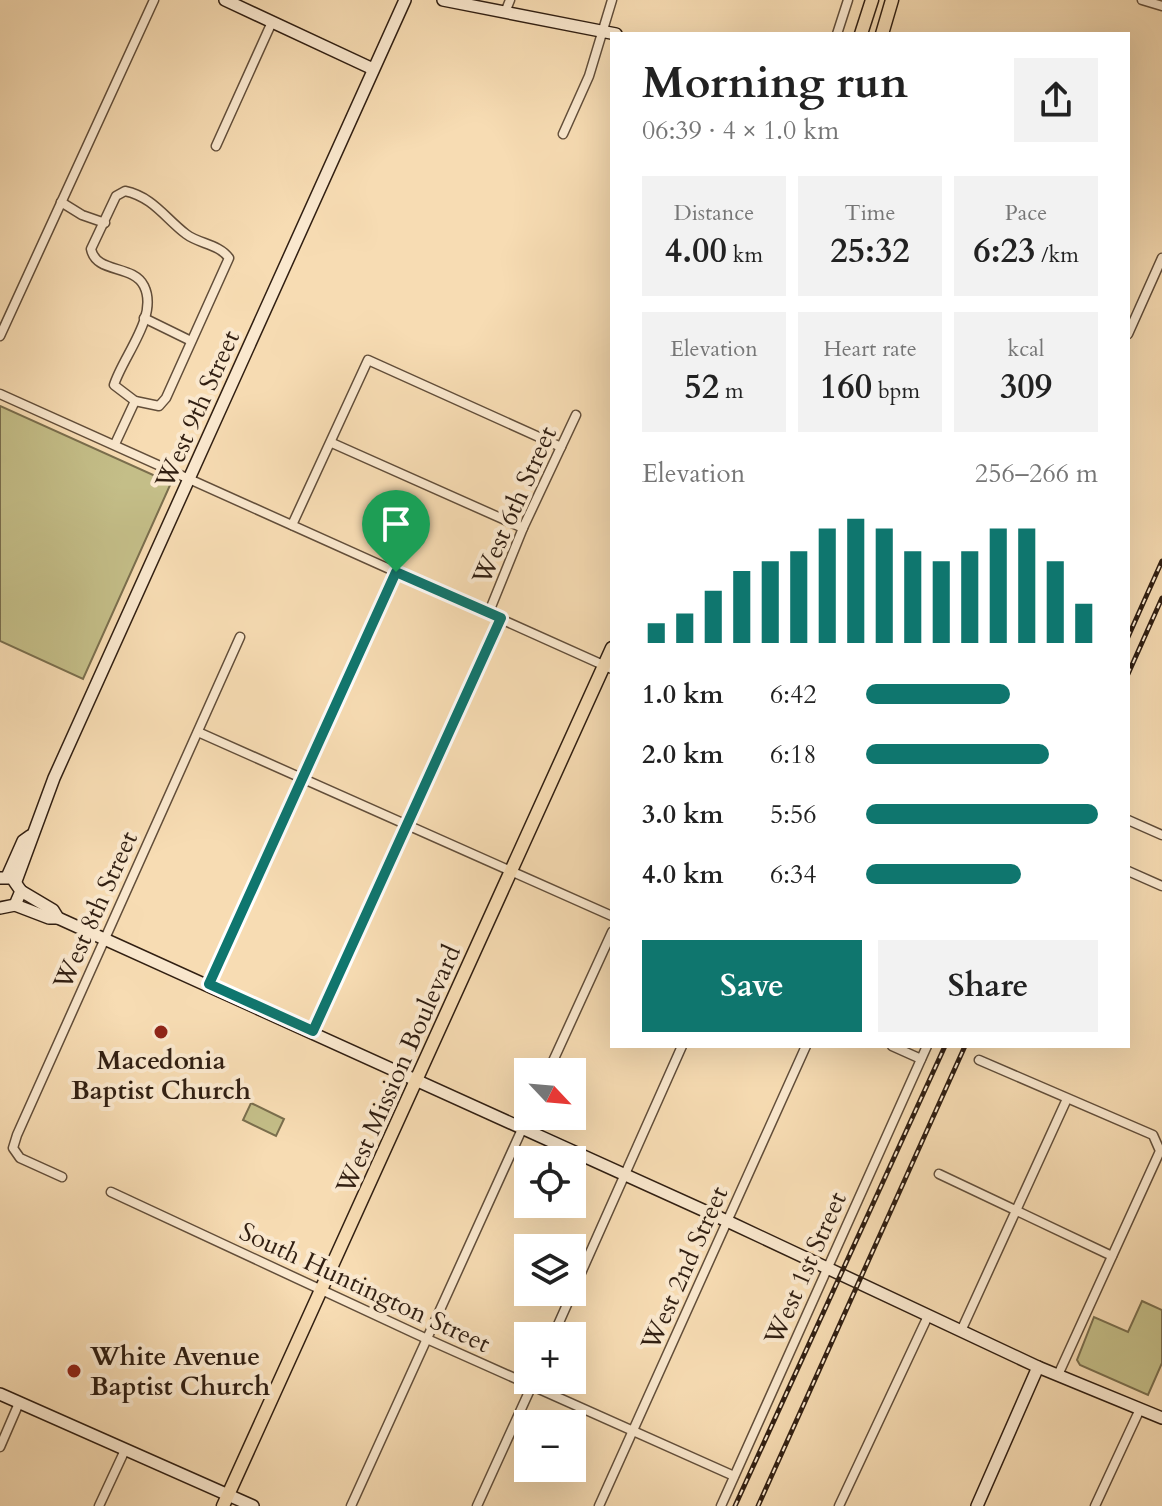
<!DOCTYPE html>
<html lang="en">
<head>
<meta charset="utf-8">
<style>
  body { margin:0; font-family:Cardo,serif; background:#f2f2f2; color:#222; height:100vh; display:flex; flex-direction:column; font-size:30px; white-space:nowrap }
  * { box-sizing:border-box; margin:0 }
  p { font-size:26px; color:#767676 }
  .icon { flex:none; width:44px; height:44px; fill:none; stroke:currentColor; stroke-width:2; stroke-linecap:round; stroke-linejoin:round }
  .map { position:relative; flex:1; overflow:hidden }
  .sheet { position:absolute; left:610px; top:32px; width:520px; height:1016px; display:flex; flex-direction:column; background:#fff; border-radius:0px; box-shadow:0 8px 32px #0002 }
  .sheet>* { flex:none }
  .needle { width:52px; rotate:116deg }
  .fabs { position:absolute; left:514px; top:1058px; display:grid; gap:16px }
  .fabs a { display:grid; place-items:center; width:72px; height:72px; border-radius:0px; background:#fff; box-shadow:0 8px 32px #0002; font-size:40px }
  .pin { position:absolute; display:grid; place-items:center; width:68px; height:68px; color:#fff; margin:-82px -34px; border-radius:50% 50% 50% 0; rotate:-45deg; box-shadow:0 0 8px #0007 }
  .pin .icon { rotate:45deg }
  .round { display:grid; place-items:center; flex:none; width:84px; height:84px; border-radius:0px; background:#f2f2f2 }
  .head { display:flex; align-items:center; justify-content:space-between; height:136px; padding:0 32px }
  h1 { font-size:44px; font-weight:800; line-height:60px }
  .figures { display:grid; grid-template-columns:repeat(3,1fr); gap:12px; height:136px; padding:8px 32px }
  .figures div { display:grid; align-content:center; border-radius:0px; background:#f2f2f2; text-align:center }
  .figures b { font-size:34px; font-weight:800 }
  .figures small { font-size:22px; font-weight:400 }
  .figures p { font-size:22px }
  .chart { height:224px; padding:16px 32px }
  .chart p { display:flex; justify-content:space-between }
  .chart svg { width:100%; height:144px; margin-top:8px; stroke:#0f766e; stroke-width:6 }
  .cta { display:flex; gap:16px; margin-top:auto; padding:16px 32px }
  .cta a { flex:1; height:92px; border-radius:0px; background:#0f766e; color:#fff; font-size:32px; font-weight:800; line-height:92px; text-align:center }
  .cta a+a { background:#f2f2f2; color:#222 }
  ul { padding:0 32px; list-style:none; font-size:26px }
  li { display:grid; grid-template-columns:128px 96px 1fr; align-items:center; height:60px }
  li i { height:20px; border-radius:10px; background:#0f766e }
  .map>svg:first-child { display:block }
  .green { fill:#c4be88; stroke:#7a6e4d; stroke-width:2 }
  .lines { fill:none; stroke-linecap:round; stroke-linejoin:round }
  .street-casing { stroke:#624e3a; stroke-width:11 }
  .secondary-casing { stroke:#311f12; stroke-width:14 }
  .primary-casing { stroke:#311f12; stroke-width:15 }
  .street { stroke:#fae8ce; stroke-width:8 }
  .secondary { stroke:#fae8ce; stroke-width:11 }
  .primary { stroke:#f7dcb3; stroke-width:12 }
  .rail-casing { stroke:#311f12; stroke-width:5 }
  .rail { stroke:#fae8ce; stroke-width:2; stroke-dasharray:6; stroke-linecap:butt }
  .route-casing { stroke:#fff; stroke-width:16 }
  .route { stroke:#0f766e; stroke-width:10 }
  .poi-dot { fill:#8f2418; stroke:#fae8ce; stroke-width:3 }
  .labels { text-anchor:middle; stroke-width:8; stroke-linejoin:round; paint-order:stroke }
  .street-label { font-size:26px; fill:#311f12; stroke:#fae8ce }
  .poi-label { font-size:26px; font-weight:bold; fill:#311f12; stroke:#fae8ce }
</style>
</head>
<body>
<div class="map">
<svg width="1162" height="1506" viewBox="0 0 1162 1506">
  <rect width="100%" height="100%" fill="#f7dcb3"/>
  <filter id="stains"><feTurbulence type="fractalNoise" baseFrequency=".0025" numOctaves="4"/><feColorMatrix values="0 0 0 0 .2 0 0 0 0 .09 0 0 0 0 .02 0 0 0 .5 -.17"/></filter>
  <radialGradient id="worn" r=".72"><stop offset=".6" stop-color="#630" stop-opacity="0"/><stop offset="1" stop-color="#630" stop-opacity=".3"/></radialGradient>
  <!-- green -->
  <g class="green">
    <path d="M 0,406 L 171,483 L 83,679 L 0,641 Z"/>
    <path d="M 251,1103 L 284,1119 L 276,1136 L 243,1120 Z"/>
    <path d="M 1142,1301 L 1162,1310 L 1162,1363 L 1148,1395 L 1080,1365 L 1077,1360 L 1094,1317 L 1128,1332 Z"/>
  </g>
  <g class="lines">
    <!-- street casing -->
    <g class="street-casing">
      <g id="street">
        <path d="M 1142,0 L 1162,6"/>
        <path d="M 506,10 L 510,0"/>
        <path d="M 837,34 L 848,0"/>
        <path d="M 563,134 L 589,76 L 612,0"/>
        <path d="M 216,146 L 272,22"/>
        <path d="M 125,191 C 153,197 165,218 186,234 C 199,244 219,244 229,258 L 166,398 L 159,406 L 135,401 L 114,385 C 123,356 159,316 144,286 C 133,264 96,274 91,249 L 116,196 Z"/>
        <path d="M 61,202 L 82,215 L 105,223"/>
        <path d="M 144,318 L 191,341"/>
        <path d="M 1128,334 L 1162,258"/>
        <path d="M 0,336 L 154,0"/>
        <path d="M 0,394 L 612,669"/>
        <path d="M 332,443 L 523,528"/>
        <path d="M 115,444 L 135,401"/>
        <path d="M 292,525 L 368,360 L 561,447"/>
        <path d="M 489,612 L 523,528 L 576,415"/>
        <path d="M 198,732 L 612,916"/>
        <path d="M 1128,820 L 1162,835"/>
        <path d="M 1128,871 L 1162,886"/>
        <path d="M 209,984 L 396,572"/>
        <path d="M 313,1031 L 501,618"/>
        <path d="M 892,1046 L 921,1059"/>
        <path d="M 979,1060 L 1153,1135 L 1160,1151 L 1058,1375"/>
        <path d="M 548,1072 L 612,932"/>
        <path d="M 939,1174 L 1112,1256"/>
        <path d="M 62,1177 L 20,1158 L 13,1148 L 17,1135 L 240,637"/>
        <path d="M 111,1192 L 427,1339 L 734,1476"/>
        <path d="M 961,1331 L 1066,1101"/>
        <path d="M 553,1336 L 682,1046"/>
        <path d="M 0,1447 L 19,1403"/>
        <path d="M 99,1506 L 125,1450"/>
        <path d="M 351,1506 L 528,1116"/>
        <path d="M 477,1506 L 533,1383"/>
        <path d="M 599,1506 L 806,1046"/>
        <path d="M 721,1506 L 927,1046"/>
        <path d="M 839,1506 L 928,1316"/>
        <path d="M 1095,1506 L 1140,1409"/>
      </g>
    </g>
    <!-- secondary casing -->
    <g class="secondary-casing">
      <g id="secondary">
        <path d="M 225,0 L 373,69"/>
        <path d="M 443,0 L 616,34"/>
        <path d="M 7,877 L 23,841 L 30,836"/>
        <path d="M 0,878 L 12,878 L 21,891 L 15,905 L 0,908"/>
        <path d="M 16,881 L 54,778 L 405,0"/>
        <path d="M 21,891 L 53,910 L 58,918 L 727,1221 L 1038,1367 L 1162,1418"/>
        <path d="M 15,905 L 49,918 L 58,918"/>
        <path d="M 0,1394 L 253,1506"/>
        <path d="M 977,1506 L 1038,1367"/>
      </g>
    </g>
    <!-- primary casing -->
    <g class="primary-casing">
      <g id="primary">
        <path d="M 861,34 L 872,0"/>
        <path d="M 882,34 L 892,0"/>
        <path d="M 223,1506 L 612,648"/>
      </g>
    </g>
    <!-- street -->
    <use href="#street" class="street"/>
    <!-- secondary -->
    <use href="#secondary" class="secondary"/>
    <!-- primary -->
    <use href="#primary" class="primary"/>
    <!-- rail casing -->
    <g class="rail-casing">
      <g id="rail">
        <path d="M 1128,637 L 1162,561"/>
        <path d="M 1128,674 L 1162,598"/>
        <path d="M 735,1506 L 945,1046"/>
        <path d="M 758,1506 L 965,1046"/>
      </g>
    </g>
    <!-- rail -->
    <use href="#rail" class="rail"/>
  </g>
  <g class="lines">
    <!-- route casing -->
    <g class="route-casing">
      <path id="route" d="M 396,572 L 501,618 L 313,1031 L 209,984 Z"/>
    </g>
    <!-- route -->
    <use href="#route" class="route"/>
  </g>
  <!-- markers -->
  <g class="poi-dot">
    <circle cx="161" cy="1032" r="8"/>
    <circle cx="74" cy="1371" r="8"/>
  </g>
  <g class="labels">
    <!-- street labels -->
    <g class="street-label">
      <text transform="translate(197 409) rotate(-66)" y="9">West 9th Street</text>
      <text transform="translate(514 505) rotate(-66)" y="9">West 6th Street</text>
      <text transform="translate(95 910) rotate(-66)" y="9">West 8th Street</text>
      <text transform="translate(398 1069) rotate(-66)" y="9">West Mission Boulevard</text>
      <text transform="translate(684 1268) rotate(-66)" y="9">West 2nd Street</text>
      <text transform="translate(805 1268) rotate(-66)" y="9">West 1st Street</text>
      <text transform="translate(365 1287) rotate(25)" y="9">South Huntington Street</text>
    </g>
    <!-- poi labels -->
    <g class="poi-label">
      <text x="161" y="1069">Macedonia<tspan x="161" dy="30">Baptist Church</tspan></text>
      <text x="90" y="1365" text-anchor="start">White Avenue<tspan x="90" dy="30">Baptist Church</tspan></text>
    </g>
  </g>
  <rect width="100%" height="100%" filter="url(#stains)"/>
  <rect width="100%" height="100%" fill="url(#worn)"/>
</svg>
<div class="fabs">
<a><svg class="needle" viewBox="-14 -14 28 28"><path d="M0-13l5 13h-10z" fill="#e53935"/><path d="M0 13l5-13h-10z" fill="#767676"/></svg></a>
<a><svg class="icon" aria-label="locate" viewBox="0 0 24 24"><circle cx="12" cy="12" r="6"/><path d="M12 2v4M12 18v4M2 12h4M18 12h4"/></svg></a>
<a><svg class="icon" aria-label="layers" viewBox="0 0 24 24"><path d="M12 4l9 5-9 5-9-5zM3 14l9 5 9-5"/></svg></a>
<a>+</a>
<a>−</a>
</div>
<div class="pin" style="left:396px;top:572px;background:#1e9e55"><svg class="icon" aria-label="arrive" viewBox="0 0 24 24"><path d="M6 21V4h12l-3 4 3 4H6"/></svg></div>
<section class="sheet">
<div class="head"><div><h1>Morning run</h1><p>06:39 · 4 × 1.0 km</p></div><a class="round"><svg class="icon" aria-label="share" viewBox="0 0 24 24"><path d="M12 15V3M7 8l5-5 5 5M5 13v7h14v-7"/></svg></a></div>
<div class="figures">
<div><p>Distance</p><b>4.00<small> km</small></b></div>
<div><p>Time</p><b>25:32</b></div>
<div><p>Pace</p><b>6:23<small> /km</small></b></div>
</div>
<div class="figures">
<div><p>Elevation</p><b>52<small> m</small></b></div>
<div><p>Heart rate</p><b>160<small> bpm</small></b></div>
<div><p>kcal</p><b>309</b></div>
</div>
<div class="chart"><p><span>Elevation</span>256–266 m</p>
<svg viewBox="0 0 160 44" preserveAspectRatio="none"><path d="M5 44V38M15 44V35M25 44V28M35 44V22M45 44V19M55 44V16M65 44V9M75 44V6M85 44V9M95 44V16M105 44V19M115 44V16M125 44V9M135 44V9M145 44V19M155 44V32"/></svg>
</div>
<ul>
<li><b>1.0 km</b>6:42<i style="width:62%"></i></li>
<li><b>2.0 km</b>6:18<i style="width:79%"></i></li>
<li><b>3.0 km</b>5:56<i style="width:100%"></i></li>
<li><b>4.0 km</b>6:34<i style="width:67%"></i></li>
</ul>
<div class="cta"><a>Save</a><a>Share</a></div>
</section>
</div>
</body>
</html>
